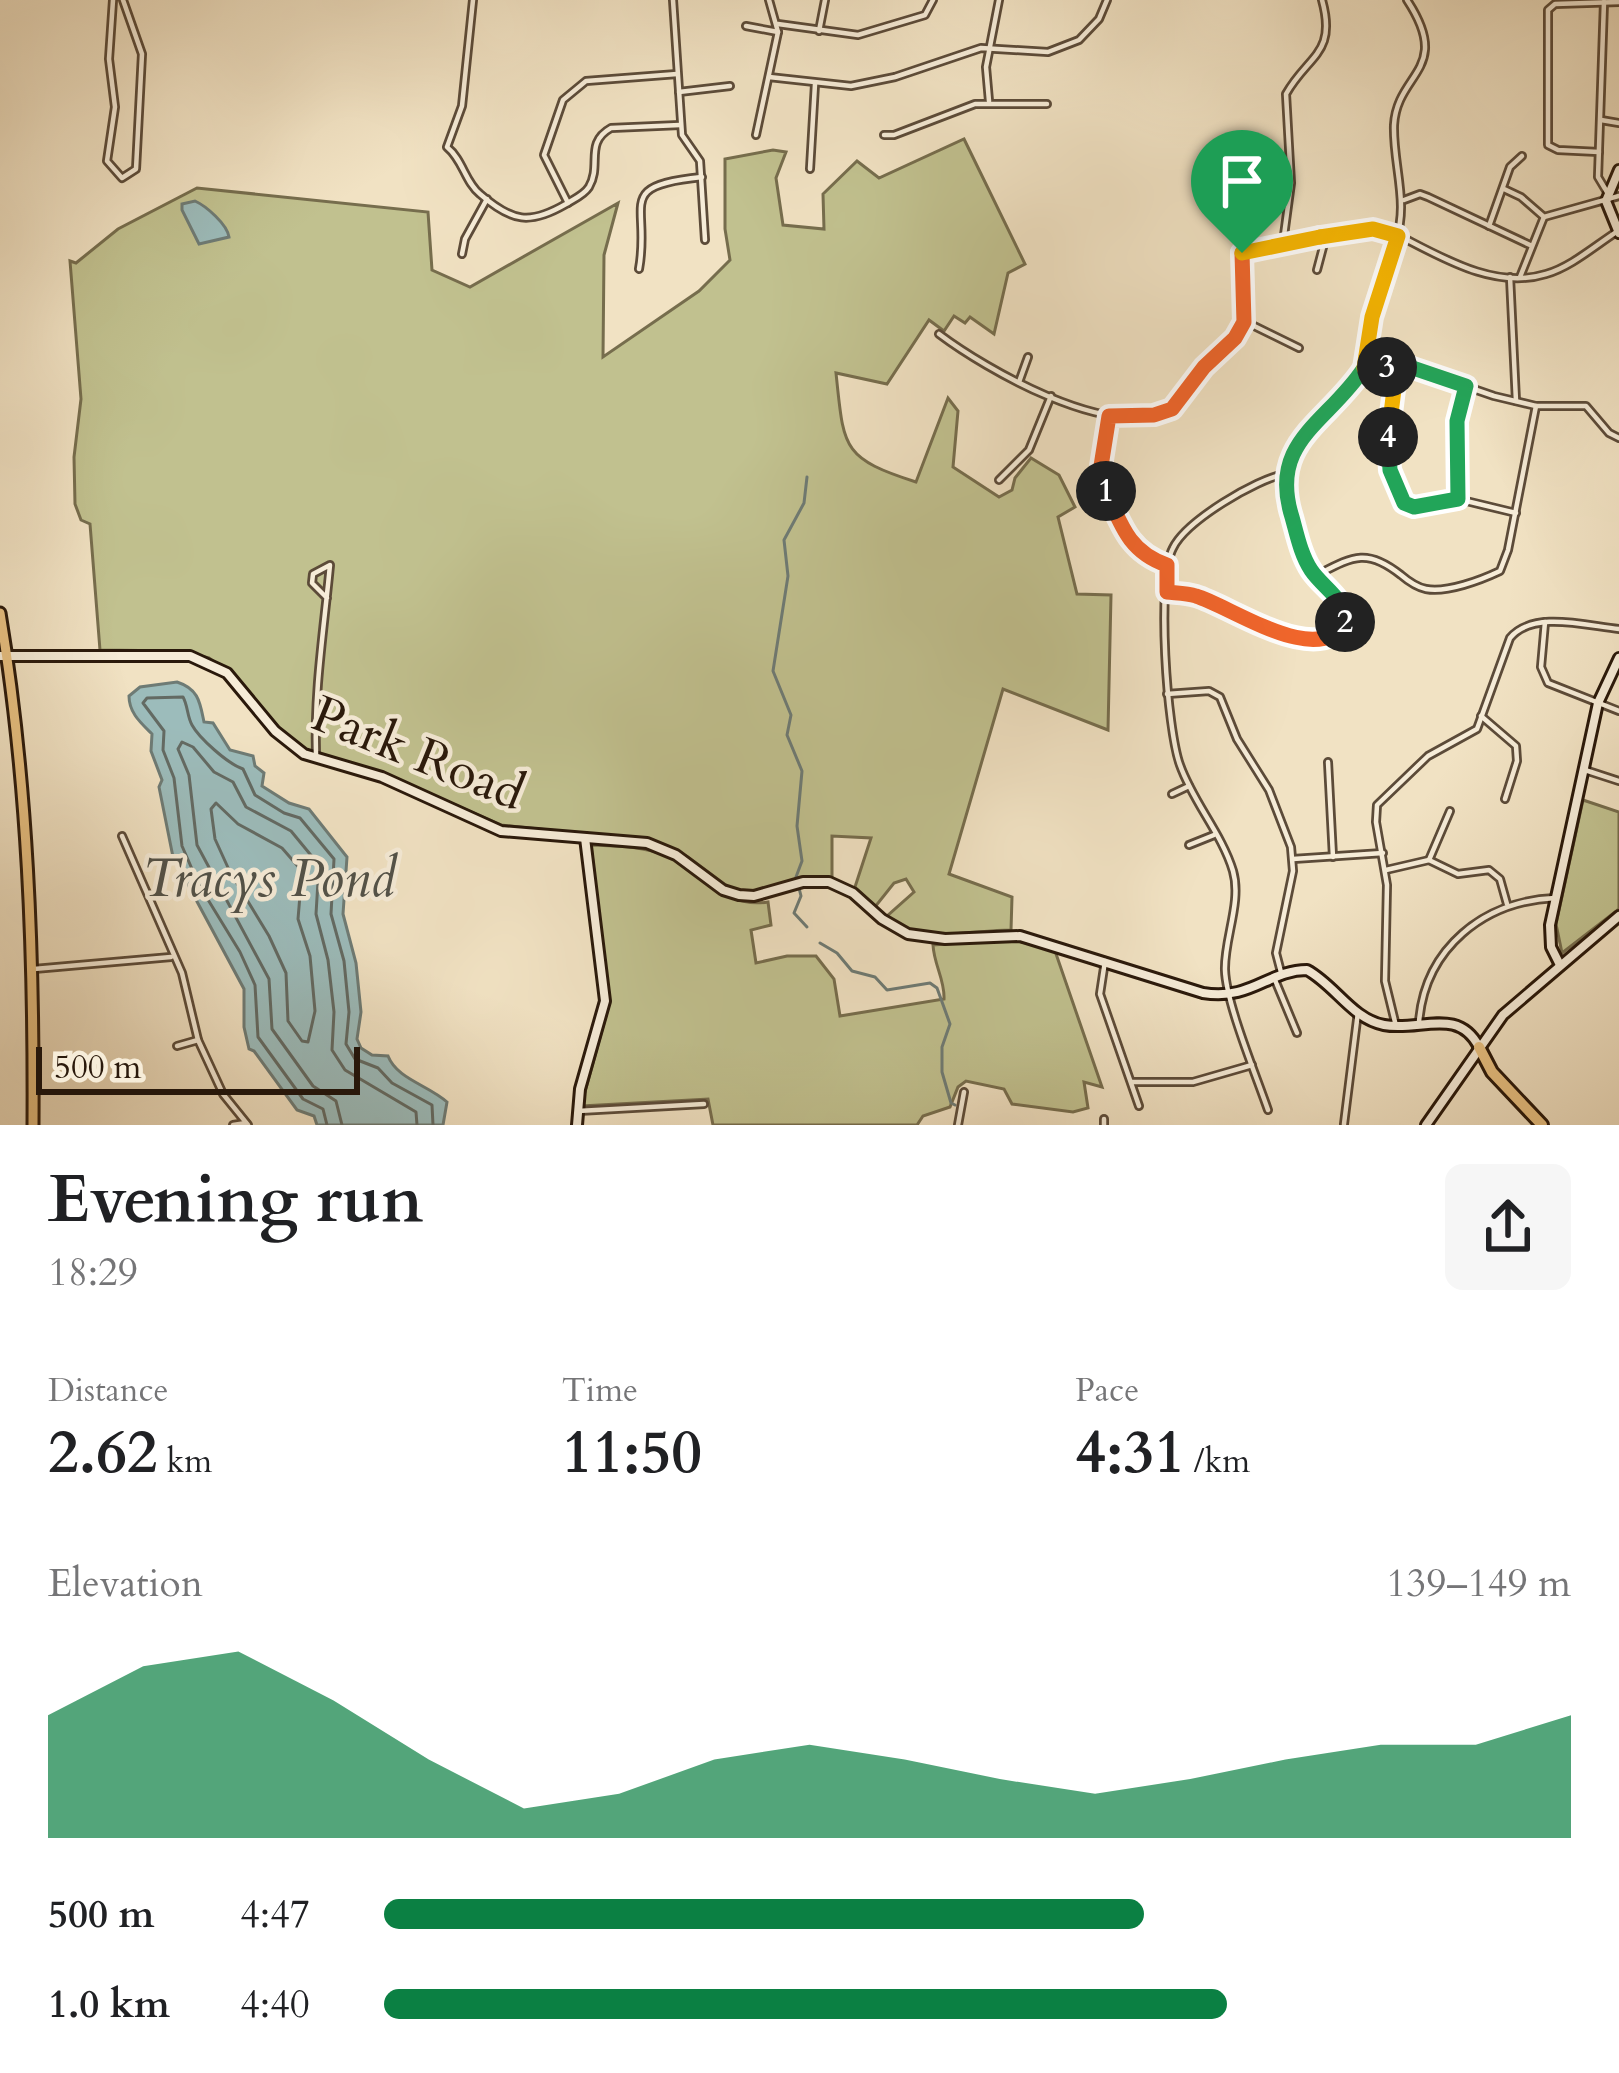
<!DOCTYPE html>
<html lang="en">
<head>
<meta charset="utf-8">
<style>
  body { margin:0; font-family:Cardo,serif; background:#f6f6f6; color:#202124; height:100vh; display:flex; flex-direction:column; font-size:45px; white-space:nowrap }
  * { box-sizing:border-box; margin:0 }
  p { font-size:39px; color:#757577 }
  .icon { flex:none; width:66px; height:66px; fill:none; stroke:currentColor; stroke-width:2; stroke-linecap:round; stroke-linejoin:round }
  .map { position:relative; height:1125px; overflow:hidden }
  .drawer { display:flex; flex-direction:column; background:#fff; flex:1 }
  .drawer>* { flex:none }
  .scale { position:absolute; left:36px; bottom:30px; width:324px; box-sizing:border-box; padding-left:12px; border:6px solid #2a190b; border-top:0; font-size:33px; line-height:42px; white-space:nowrap; color:#2a190b; -webkit-text-stroke:9px #f6ecd8; paint-order:stroke }
  .pin { position:absolute; display:grid; place-items:center; width:102px; height:102px; color:#fff; margin:-123px -51px; border-radius:50% 50% 50% 0; rotate:-45deg; box-shadow:0 0 12px #0007 }
  .pin .icon { rotate:45deg }
  .km { position:absolute; width:60px; height:60px; margin:-30px; border-radius:50%; background:#222; color:#fff; font-size:33px; line-height:60px; text-align:center }
  .round { display:grid; place-items:center; flex:none; width:126px; height:126px; border-radius:18px; background:#f6f6f6 }
  .headline { display:flex; align-items:center; justify-content:space-between; height:204px; padding:0 48px }
  h1 { font-size:66px; font-weight:700; line-height:90px }
  .figures { display:grid; grid-template-columns:repeat(3,1fr); gap:18px; height:204px; padding:12px 48px }
  .figures div { display:grid; align-content:center }
  .figures b { font-size:60px; font-weight:700 }
  .figures small { font-size:33px; font-weight:400 }
  .figures p { font-size:33px }
  .chart { height:336px; padding:24px 48px }
  .chart p { display:flex; justify-content:space-between }
  .chart svg { width:100%; height:216px; margin-top:12px; fill:#0b8043; opacity:.7 }
  ul { padding:0 48px; list-style:none; font-size:39px }
  li { display:grid; grid-template-columns:192px 144px 1fr; align-items:center; height:90px }
  li i { height:30px; border-radius:15px; background:#0b8043 }
  .map>svg:first-child { display:block }
  .green { fill:#c1c18f; stroke:#766d4d; stroke-width:3 }
  .water { fill:#9cbcbb; stroke:#6e7b75; stroke-width:3 }
  .lines { fill:none; stroke-linecap:round; stroke-linejoin:round }
  .shore { stroke:#636a63; stroke-width:3 }
  .stream { stroke:#6e7b75; stroke-width:3 }
  .street-casing { stroke:#5c4b39; stroke-width:10 }
  .secondary-casing { stroke:#2a190b; stroke-width:14 }
  .primary-casing { stroke:#2a190b; stroke-width:15 }
  .highway-casing { stroke:#2a190b; stroke-width:16 }
  .street { stroke:#f6ecd8; stroke-width:4.5 }
  .secondary { stroke:#f6ecd8; stroke-width:8 }
  .primary { stroke:#e8c182; stroke-width:9 }
  .highway { stroke:#e8c182; stroke-width:10 }
  .split-1-casing { stroke:#fff; stroke-width:24 }
  .split-2-casing { stroke:#fff; stroke-width:24 }
  .split-3-casing { stroke:#fff; stroke-width:24 }
  .split-4-casing { stroke:#fff; stroke-width:24 }
  .split-5-casing { stroke:#fff; stroke-width:24 }
  .split-6-casing { stroke:#fff; stroke-width:24 }
  .split-1 { stroke:#f0652b; stroke-width:15 }
  .split-2 { stroke:#f0652b; stroke-width:15 }
  .split-3 { stroke:#22a559; stroke-width:15 }
  .split-4 { stroke:#22a559; stroke-width:15 }
  .split-5 { stroke:#f5b400; stroke-width:15 }
  .split-6 { stroke:#f5b400; stroke-width:15 }
  .labels { text-anchor:middle; stroke-width:9; stroke-linejoin:round; paint-order:stroke }
  .street-label { font-size:51px; fill:#2a190b; stroke:#f6ecd8 }
  .water-label { font-size:54px; font-style:italic; fill:#525249; stroke:#f6ecd8 }
</style>
</head>
<body>
<div class="map">
<svg width="1619" height="1125" viewBox="0 0 1619 1125">
  <rect width="100%" height="100%" fill="#f1e2c3"/>
  <filter id="stains"><feTurbulence type="fractalNoise" baseFrequency=".00167" numOctaves="4"/><feColorMatrix values="0 0 0 0 .2 0 0 0 0 .09 0 0 0 0 .02 0 0 0 .5 -.17"/></filter>
  <radialGradient id="worn" r=".72"><stop offset=".6" stop-color="#630" stop-opacity="0"/><stop offset="1" stop-color="#630" stop-opacity=".3"/></radialGradient>
  <!-- green -->
  <g class="green">
    <path d="M 964,139 L 1025,264 L 1008,273 L 994,334 L 970,317 L 965,323 L 954,316 L 944,331 L 929,320 L 887,384 L 836,373 C 844,448 841,458 916,482 L 948,398 L 958,411 L 953,467 L 999,497 L 1012,490 L 1015,478 L 1031,458 L 1059,475 L 1075,507 L 1058,517 L 1077,594 L 1111,595 L 1108,730 L 1003,689 L 949,874 L 1012,897 L 1011,930 C 968,930 923,945 886,917 L 914,892 L 906,879 L 894,883 L 875,907 L 854,890 L 871,838 L 832,836 L 832,880 L 808,878 L 749,894 L 731,889 L 688,857 L 654,841 L 501,825 L 393,778 L 308,751 L 288,738 L 232,675 L 209,658 L 179,651 L 100,650 L 90,524 L 81,520 L 75,504 L 74,457 L 81,399 L 70,261 L 76,263 L 118,229 L 197,188 L 428,212 L 432,270 L 470,287 L 618,203 L 604,255 L 603,357 L 699,291 L 730,260 L 725,229 L 725,159 L 773,150 L 786,152 L 776,178 L 783,225 L 824,229 L 823,194 L 857,161 L 879,178 Z"/>
    <path d="M 1583,800 L 1619,812 L 1619,909 L 1562,953 L 1556,924 Z"/>
    <path d="M 591,845 C 617,846 643,846 667,856 C 704,873 723,909 768,902 L 771,925 L 751,930 L 756,963 L 787,956 L 816,956 L 834,979 L 840,1016 L 944,999 C 945,980 934,965 933,945 L 1005,939 L 1054,948 L 1102,1087 L 1084,1082 L 1088,1108 L 1073,1112 L 1012,1104 L 1004,1089 L 966,1081 L 958,1087 L 950,1107 L 923,1116 L 917,1125 L 713,1125 L 708,1099 L 581,1106 L 609,1005 Z"/>
  </g>
  <!-- water -->
  <g class="water">
    <path d="M 195,201 C 206,206 227,224 229,237 L 199,244 L 182,210 L 182,204 Z"/>
    <path d="M 177,682 C 199,689 200,703 204,722 L 213,723 L 230,750 L 253,756 L 255,766 L 264,773 L 262,786 L 289,803 L 309,809 L 347,857 L 343,914 L 356,963 L 361,1012 L 357,1039 L 361,1048 L 372,1055 L 388,1056 C 397,1079 428,1085 447,1102 L 443,1125 L 317,1125 L 314,1116 L 297,1110 L 254,1051 L 249,1049 L 244,1027 L 244,989 L 173,857 L 159,787 L 162,780 L 151,751 L 152,734 C 141,723 129,713 129,696 L 140,687 Z"/>
  </g>
  <g class="lines">
    <!-- shore -->
    <g class="shore">
      <path d="M 216,803 L 238,824 L 282,848 L 302,871 L 298,919 L 310,956 L 315,1011 L 308,1042 L 302,1041 L 288,1021 L 286,973 L 269,936 L 230,872 L 215,839 L 211,809 Z"/>
      <path d="M 327,1125 L 323,1109 L 303,1099 L 258,1037 L 255,985 L 240,952 L 199,885 L 182,846 L 174,778 L 163,750 L 164,731 L 143,703 L 147,698 L 183,697 C 188,706 187,716 192,725 C 199,738 228,764 243,769 L 255,795 L 284,813 L 300,818 L 334,859 L 331,914 L 344,961 L 349,1012 L 346,1044 L 355,1059 L 378,1068 L 392,1083 L 432,1105 L 433,1125"/>
      <path d="M 342,1125 L 336,1101 L 313,1086 L 272,1029 L 269,979 L 197,845 L 189,775 L 178,749 L 182,742 L 193,747 L 214,772 L 233,782 L 246,807 L 291,831 L 319,865 L 316,914 L 328,960 L 334,1012 L 332,1050 L 345,1070 L 416,1112 L 417,1125"/>
    </g>
    <!-- stream -->
    <g class="stream">
      <path d="M 796,877 L 802,861 L 797,826 L 802,771 L 787,735 L 791,715 L 773,671 L 788,576 L 784,540 L 804,503 L 807,477"/>
      <path d="M 799,888 L 801,896 L 794,913 L 807,927"/>
      <path d="M 820,943 L 837,953 L 852,971 L 875,977 L 887,990 L 930,983 L 937,988 L 950,1024 L 942,1047 L 942,1072 L 951,1103 L 955,1105"/>
    </g>
    <!-- street casing -->
    <g class="street-casing">
      <g id="street">
        <path d="M 113,0 L 109,59 L 115,107 L 107,161 L 122,178 L 136,169 L 142,54 L 123,0"/>
        <path d="M 473,0 L 462,106 L 447,147 C 463,160 465,182 480,194 C 512,222 530,225 566,204 C 574,199 584,195 589,187 C 602,165 584,143 611,128 L 680,125"/>
        <path d="M 673,0 L 682,135 L 700,161 L 705,240"/>
        <path d="M 1604,2 L 1598,177 L 1607,192"/>
        <path d="M 778,24 L 858,35 L 925,15 L 933,0"/>
        <path d="M 746,26 L 778,32"/>
        <path d="M 819,31 L 825,0"/>
        <path d="M 769,77 L 851,86 L 895,77 L 981,48 L 1048,52 L 1079,40 L 1099,19 L 1107,0"/>
        <path d="M 679,92 L 730,86"/>
        <path d="M 989,101 L 986,67 L 999,0"/>
        <path d="M 1601,120 L 1619,123"/>
        <path d="M 756,135 L 778,32 L 769,0"/>
        <path d="M 884,135 L 894,135 L 975,104 L 1047,104"/>
        <path d="M 1599,152 L 1558,150 L 1548,145 L 1548,10 L 1555,4 L 1619,2"/>
        <path d="M 810,169 L 815,84"/>
        <path d="M 1504,189 L 1521,197 L 1544,217 L 1619,196"/>
        <path d="M 1404,200 L 1420,194 L 1428,197 L 1530,245"/>
        <path d="M 568,203 L 544,155 L 563,100 L 586,81 L 677,74"/>
        <path d="M 1489,226 L 1510,167 L 1522,156"/>
        <path d="M 1283,243 L 1291,183 L 1286,94 C 1308,55 1337,54 1322,0"/>
        <path d="M 462,254 L 465,239 L 487,199"/>
        <path d="M 639,269 C 651,204 613,186 702,177"/>
        <path d="M 1317,270 L 1326,236"/>
        <path d="M 1510,277 L 1516,401"/>
        <path d="M 1520,277 L 1544,217"/>
        <path d="M 939,334 C 987,370 1107,439 1167,411 C 1185,403 1190,383 1202,369 C 1217,352 1234,342 1244,321"/>
        <path d="M 1299,348 L 1244,321 L 1241,258 L 1247,250 L 1373,229 L 1388,230 C 1435,253 1491,291 1546,274 C 1571,267 1596,245 1618,231"/>
        <path d="M 1397,366 L 1388,456 L 1404,503 L 1414,507 L 1458,499 L 1516,513"/>
        <path d="M 1363,368 L 1410,367 L 1494,396 L 1536,406 L 1586,406 L 1609,433 L 1619,438"/>
        <path d="M 1019,382 L 1028,357"/>
        <path d="M 1109,416 C 1106,435 1100,455 1102,474 C 1106,513 1130,552 1167,565"/>
        <path d="M 999,480 L 1029,450 L 1051,396"/>
        <path d="M 1458,499 L 1457,421 L 1466,386"/>
        <path d="M 1315,576 C 1352,557 1366,547 1401,575 C 1408,581 1416,587 1426,589 C 1447,593 1481,580 1500,571 L 1508,550 L 1536,406"/>
        <path d="M 1167,592 L 1196,596 L 1292,637 L 1321,640 L 1333,636 L 1346,622 C 1346,599 1323,588 1311,571 C 1297,549 1282,502 1285,475 C 1291,426 1349,410 1364,366 C 1368,352 1367,336 1371,321 C 1380,283 1401,246 1401,207 C 1401,180 1393,152 1394,125 C 1397,72 1453,70 1407,0"/>
        <path d="M 1545,622 L 1541,667 L 1548,683 L 1619,711"/>
        <path d="M 1167,694 L 1209,691 L 1220,697 L 1237,739 L 1269,790 L 1291,847 L 1293,871 L 1276,953 L 1282,976"/>
        <path d="M 1481,716 L 1516,746 L 1517,761 L 1505,799"/>
        <path d="M 316,754 C 314,690 324,629 330,565 L 313,574 L 312,583 L 327,598"/>
        <path d="M 1328,762 L 1333,857"/>
        <path d="M 1585,770 L 1619,781"/>
        <path d="M 1172,794 L 1189,786"/>
        <path d="M 122,836 L 182,973 L 198,1040 L 223,1094 L 248,1125"/>
        <path d="M 1189,845 L 1214,835"/>
        <path d="M 1293,859 L 1383,853"/>
        <path d="M 1429,860 L 1450,811"/>
        <path d="M 1386,870 L 1429,860 L 1458,874 L 1489,870 L 1500,879 L 1507,904"/>
        <path d="M 1105,961 L 1100,994 L 1139,1106"/>
        <path d="M 34,969 L 171,957"/>
        <path d="M 1275,980 L 1297,1033"/>
        <path d="M 1419,1022 C 1425,948 1484,901 1555,898"/>
        <path d="M 1396,1026 L 1385,981 L 1387,885 L 1376,822 L 1377,805 L 1428,756 L 1477,729 L 1510,638 C 1533,610 1587,626 1619,629"/>
        <path d="M 177,1046 L 198,1040"/>
        <path d="M 1132,1082 L 1193,1082 L 1252,1065"/>
        <path d="M 1268,1110 C 1256,1075 1226,1003 1225,970 C 1224,939 1242,902 1233,871 C 1222,834 1193,802 1180,765 C 1167,730 1156,579 1173,548 C 1186,521 1256,479 1285,474"/>
        <path d="M 578,1111 L 704,1104"/>
        <path d="M 1344,1124 L 1358,1012"/>
        <path d="M 233,1125 L 246,1123"/>
        <path d="M 958,1125 L 964,1092"/>
        <path d="M 1104,1125 L 1104,1119"/>
      </g>
    </g>
    <!-- secondary casing -->
    <g class="secondary-casing">
      <g id="secondary">
        <path d="M 1619,170 L 1606,201 L 1619,233"/>
        <path d="M 0,656 L 190,656 L 227,673 L 275,731 L 304,754 L 382,777 L 501,831 L 647,843 L 676,855 L 723,890 L 739,895 L 754,896 L 803,882 L 829,882 L 853,893 L 882,919 L 908,934 L 945,939 L 1020,936 L 1203,993 C 1251,1001 1269,970 1307,970 C 1335,985 1352,1019 1384,1025 C 1419,1032 1458,1006 1479,1047"/>
        <path d="M 1560,965 L 1551,947 L 1550,925 L 1598,703 L 1619,658"/>
        <path d="M 577,1125 L 580,1089 L 605,1001 L 585,838"/>
        <path d="M 1426,1125 L 1503,1015 L 1619,916"/>
      </g>
    </g>
    <!-- primary casing -->
    <g class="primary-casing">
      <path id="primary" d="M 0,613 C 28,782 34,954 33,1125"/>
    </g>
    <!-- highway casing -->
    <g class="highway-casing">
      <path id="highway" d="M 1479,1047 L 1492,1072 L 1542,1125"/>
    </g>
    <!-- street -->
    <use href="#street" class="street"/>
    <!-- secondary -->
    <use href="#secondary" class="secondary"/>
    <!-- primary -->
    <use href="#primary" class="primary"/>
    <!-- highway -->
    <use href="#highway" class="highway"/>
  </g>
  <g class="lines">
    <!-- split-1 casing -->
    <g class="split-1-casing">
      <path id="split-1" d="M 1106,491 L 1101,466 L 1109,416 L 1154,415 L 1172,409 L 1204,367 L 1235,338 L 1244,322 L 1242,253"/>
    </g>
    <!-- split-2 casing -->
    <g class="split-2-casing">
      <path id="split-2" d="M 1106,491 C 1121,525 1129,552 1167,565 L 1167,592 C 1176,593 1187,593 1196,596 C 1232,607 1319,669 1345,622"/>
    </g>
    <!-- split-3 casing -->
    <g class="split-3-casing">
      <path id="split-3" d="M 1345,622 C 1347,600 1323,588 1311,570 C 1301,555 1297,535 1292,517 C 1268,441 1328,423 1364,368 L 1387,367"/>
    </g>
    <!-- split-4 casing -->
    <g class="split-4-casing">
      <path id="split-4" d="M 1387,367 L 1410,367 L 1466,386 L 1457,421 L 1458,499 L 1414,507 L 1404,503 L 1390,470 L 1388,437"/>
    </g>
    <!-- split-5 casing -->
    <g class="split-5-casing">
      <path id="split-5" d="M 1320,237 L 1373,229 L 1398,236 L 1372,317 L 1364,368 L 1397,366 L 1388,437"/>
    </g>
    <!-- split-6 casing -->
    <g class="split-6-casing">
      <path id="split-6" d="M 1242,253 L 1320,237"/>
    </g>
    <!-- split-1 -->
    <use href="#split-1" class="split-1"/>
    <!-- split-2 -->
    <use href="#split-2" class="split-2"/>
    <!-- split-3 -->
    <use href="#split-3" class="split-3"/>
    <!-- split-4 -->
    <use href="#split-4" class="split-4"/>
    <!-- split-5 -->
    <use href="#split-5" class="split-5"/>
    <!-- split-6 -->
    <use href="#split-6" class="split-6"/>
  </g>
  <g class="labels">
    <!-- street labels -->
    <g class="street-label">
      <text transform="translate(419 752) rotate(22)" y="18">Park Road</text>
    </g>
    <!-- water labels -->
    <g class="water-label">
      <text x="269" y="896">Tracys Pond</text>
    </g>
  </g>
  <rect width="100%" height="100%" filter="url(#stains)"/>
  <rect width="100%" height="100%" fill="url(#worn)"/>
</svg>
<div class="scale">500 m</div>
<div class="pin" style="left:1242px;top:253px;background:#1e9e55"><svg class="icon" aria-label="arrive" viewBox="0 0 24 24"><path d="M6 21V4h12l-3 4 3 4H6"/></svg></div>
<b class="km" style="left:1106px;top:491px">1</b>
<b class="km" style="left:1345px;top:622px">2</b>
<b class="km" style="left:1387px;top:367px">3</b>
<b class="km" style="left:1388px;top:437px">4</b>
</div>
<section class="drawer">
<div class="headline"><div><h1>Evening run</h1><p>18:29</p></div><a class="round"><svg class="icon" aria-label="share" viewBox="0 0 24 24"><path d="M12 15V3M7 8l5-5 5 5M5 13v7h14v-7"/></svg></a></div>
<div class="figures">
<div><p>Distance</p><b>2.62<small> km</small></b></div>
<div><p>Time</p><b>11:50</b></div>
<div><p>Pace</p><b>4:31<small> /km</small></b></div>
</div>
<div class="chart"><p><span>Elevation</span>139–149 m</p>
<svg viewBox="0 0 160 44" preserveAspectRatio="none"><path d="M0 44V19L10 9L20 6L30 16L40 28L50 38L60 35L70 28L80 25L90 28L100 32L110 35L120 32L130 28L140 25L150 25L160 19V44z"/></svg>
</div>
<ul>
<li><b>500 m</b>4:47<i style="width:64%"></i></li>
<li><b>1.0 km</b>4:40<i style="width:71%"></i></li>
</ul>
</section>
</body>
</html>
